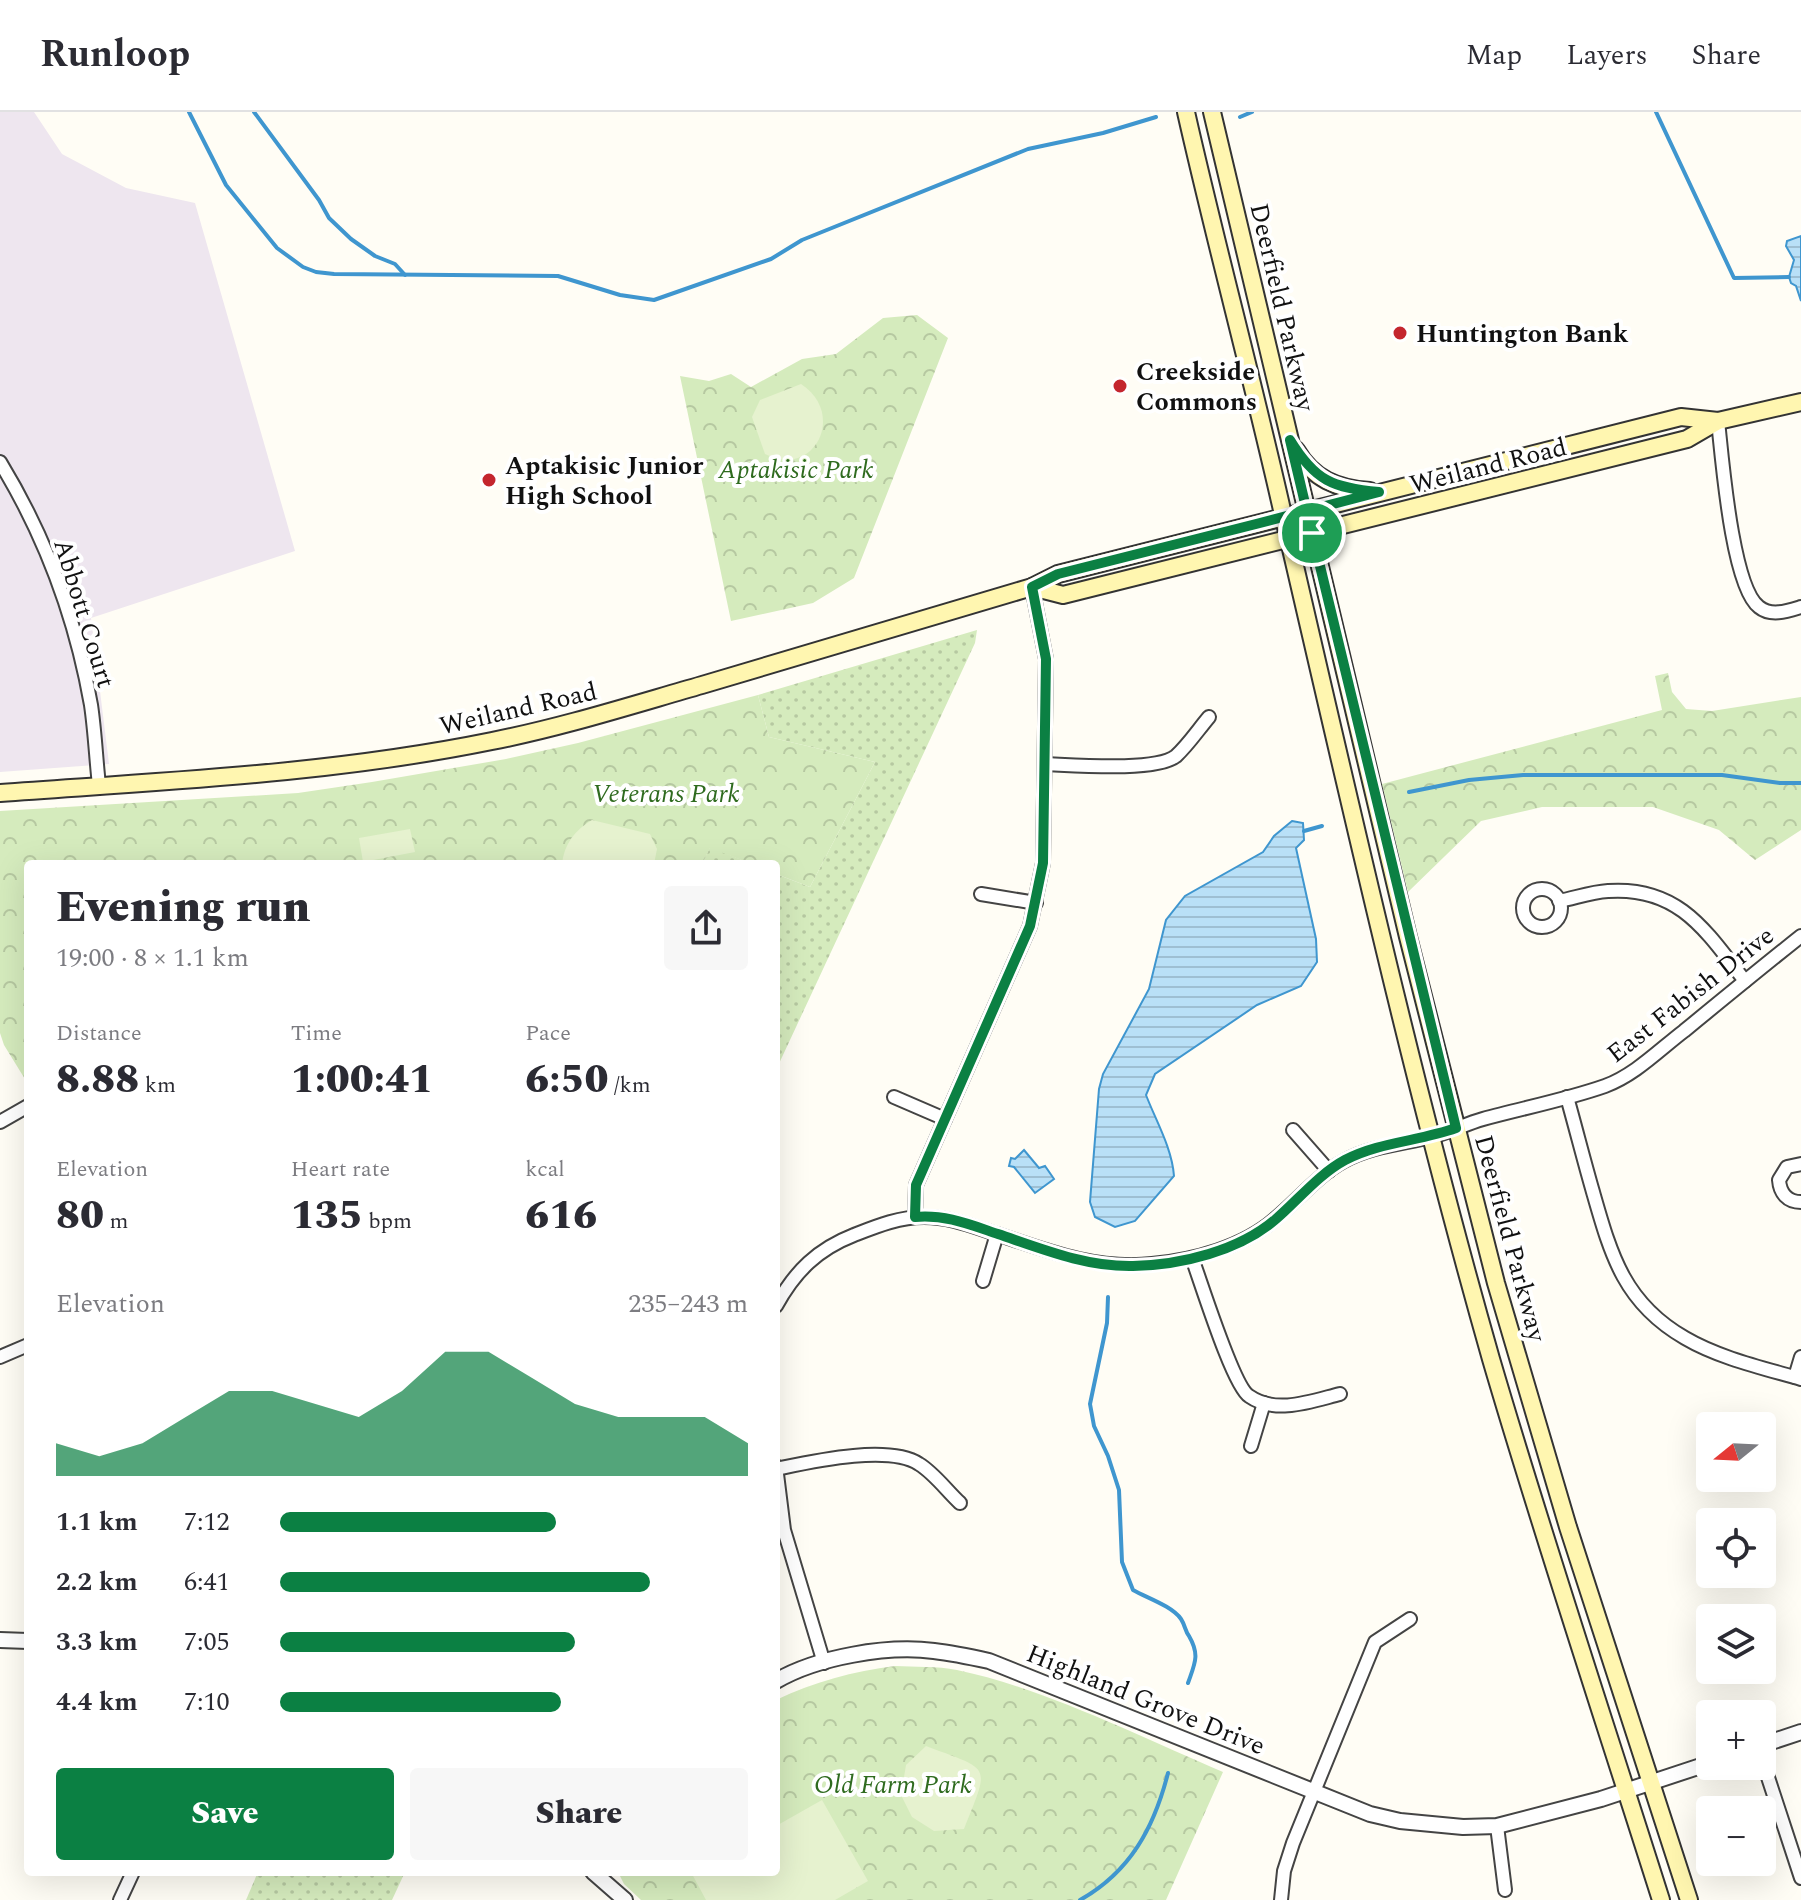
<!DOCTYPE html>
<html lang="en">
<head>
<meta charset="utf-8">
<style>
  body { margin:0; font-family:Spectral,serif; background:#f7f7f7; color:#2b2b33; height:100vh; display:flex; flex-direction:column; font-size:30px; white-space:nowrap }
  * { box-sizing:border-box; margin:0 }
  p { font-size:26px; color:#7c7c81 }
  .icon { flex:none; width:44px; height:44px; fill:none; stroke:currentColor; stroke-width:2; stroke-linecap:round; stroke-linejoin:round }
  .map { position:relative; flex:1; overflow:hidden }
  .drawer { position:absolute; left:24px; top:748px; width:756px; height:1016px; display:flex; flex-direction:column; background:#fff; border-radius:8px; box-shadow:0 8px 32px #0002 }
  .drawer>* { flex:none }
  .needle { width:52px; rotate:252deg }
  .tools { position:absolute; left:1696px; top:1300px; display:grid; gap:16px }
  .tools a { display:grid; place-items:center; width:80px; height:80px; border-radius:8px; background:#fff; box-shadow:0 8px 32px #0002; font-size:40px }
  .pin { position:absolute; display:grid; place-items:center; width:68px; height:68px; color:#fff; margin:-34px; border:4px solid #fff; border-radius:50%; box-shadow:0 2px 8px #0007 }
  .round { display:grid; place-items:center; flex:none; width:84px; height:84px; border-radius:8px; background:#f7f7f7 }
  .head { display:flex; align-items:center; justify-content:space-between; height:136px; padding:0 32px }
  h1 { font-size:44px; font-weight:800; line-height:60px }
  .metrics { display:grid; grid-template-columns:repeat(3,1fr); gap:12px; height:136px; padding:8px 32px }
  .metrics div { display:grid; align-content:center }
  .metrics b { font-size:40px; font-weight:800 }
  .metrics small { font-size:22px; font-weight:400 }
  .metrics p { font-size:22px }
  .chart { height:224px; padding:16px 32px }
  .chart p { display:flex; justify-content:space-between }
  .chart svg { width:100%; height:144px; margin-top:8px; fill:#0b8043; opacity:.7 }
  .primary-button { display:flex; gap:16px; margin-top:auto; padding:16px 32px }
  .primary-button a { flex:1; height:92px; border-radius:8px; background:#0b8043; color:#fff; font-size:32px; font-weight:800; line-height:92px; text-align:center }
  .primary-button a+a { background:#f7f7f7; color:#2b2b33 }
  ul { padding:0 32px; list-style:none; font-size:26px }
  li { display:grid; grid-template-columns:128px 96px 1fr; align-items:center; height:60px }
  li i { height:20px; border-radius:10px; background:#0b8043 }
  header { display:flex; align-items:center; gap:48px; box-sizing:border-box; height:112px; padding:0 40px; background:#fff; border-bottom:2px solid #e1e1e2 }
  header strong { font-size:38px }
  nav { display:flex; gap:44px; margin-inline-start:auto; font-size:28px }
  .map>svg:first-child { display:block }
  .industrial { fill:#eee6ef }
  .grass { fill:url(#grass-dots) }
  .park { fill:url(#park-crowns) }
  .pitch { fill:#e6f2cf }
  .water { fill:url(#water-rules); stroke:#3f96cf; stroke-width:2 }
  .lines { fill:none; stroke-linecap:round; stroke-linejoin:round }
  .stream { stroke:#3f96cf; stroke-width:4 }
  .minor-casing { stroke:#444; stroke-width:16 }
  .tertiary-casing { stroke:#444; stroke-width:18 }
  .secondary-casing { stroke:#333; stroke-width:20 }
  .minor { stroke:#fff; stroke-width:12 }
  .tertiary { stroke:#fff; stroke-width:14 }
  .secondary { stroke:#fff6b0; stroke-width:16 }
  .route-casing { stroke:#fff; stroke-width:16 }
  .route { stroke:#0b8043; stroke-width:10 }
  .poi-dot { fill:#c4262e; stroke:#fff; stroke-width:3 }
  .labels { text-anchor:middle; stroke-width:8; stroke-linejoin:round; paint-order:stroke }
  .street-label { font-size:26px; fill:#111; stroke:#fff }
  .poi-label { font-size:26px; font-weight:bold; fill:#111; stroke:#fff; text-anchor:start }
  .park-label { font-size:26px; font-style:italic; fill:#2f6b1f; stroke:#fff }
</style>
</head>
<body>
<header>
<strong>Runloop</strong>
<nav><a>Map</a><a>Layers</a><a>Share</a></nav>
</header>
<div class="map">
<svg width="1801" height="1788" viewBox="0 0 1801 1788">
  <defs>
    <pattern id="grass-dots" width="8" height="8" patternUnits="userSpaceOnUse" patternTransform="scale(2)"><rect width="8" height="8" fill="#d5ebbd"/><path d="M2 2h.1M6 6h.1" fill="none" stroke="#b6c8a1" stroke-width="1.8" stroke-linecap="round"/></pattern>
    <pattern id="park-crowns" width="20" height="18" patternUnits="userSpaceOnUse" patternTransform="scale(2)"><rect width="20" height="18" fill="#d5ebbd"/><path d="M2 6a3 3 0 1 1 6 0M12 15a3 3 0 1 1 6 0" fill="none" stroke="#b6c8a1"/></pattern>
    <pattern id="water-rules" width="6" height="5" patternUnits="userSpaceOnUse" patternTransform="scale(2)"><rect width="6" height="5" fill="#b9e0f7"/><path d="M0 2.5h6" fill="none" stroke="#9ebfd3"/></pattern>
  </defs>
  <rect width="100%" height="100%" fill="#fffdf5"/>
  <!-- industrial -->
  <path class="industrial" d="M 0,0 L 34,0 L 62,42 L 126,76 L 195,91 L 295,439 L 91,506 L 109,652 L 0,660 Z"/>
  <!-- grass -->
  <g class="grass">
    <path d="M 977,518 L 975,531 L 776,958 L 776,762 L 810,775 L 875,650 L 769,625 L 758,583 Z"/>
    <path d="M 710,735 L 752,752 L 702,752 Z"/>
    <path d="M 258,1760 L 405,1760 L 392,1788 L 246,1788 Z"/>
  </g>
  <!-- park -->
  <g class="park">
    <path d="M 917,203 L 948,226 L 854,466 L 813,491 L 731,509 L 680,264 L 709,269 L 731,262 L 751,275 L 802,247 L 836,242 L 883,206 Z"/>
    <path d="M 1668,561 L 1672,580 L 1686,597 L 1712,599 L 1801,585 L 1801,718 L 1755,748 L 1719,718 L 1653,695 L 1542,695 L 1481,709 L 1408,780 L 1382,672 L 1662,598 L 1655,564 Z"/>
    <path d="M 758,583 L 769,625 L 875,650 L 810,775 L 776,762 L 776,752 L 752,752 L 710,736 L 702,752 L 28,752 L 28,972 L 4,933 L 0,921 L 0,699 L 298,681 L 372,670 L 506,647 L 578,631 Z"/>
    <path d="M 895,1554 C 915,1555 937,1554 957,1558 C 1044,1576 1140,1625 1223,1660 L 1166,1788 L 641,1788 L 624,1772 L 618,1760 L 776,1760 L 776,1588 C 814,1570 853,1559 895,1554 Z"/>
  </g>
  <!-- pitch -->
  <g class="pitch">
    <path d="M 801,272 C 847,302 814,367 765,342 L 752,305 L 760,288 Z"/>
    <path d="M 592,708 L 650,722 L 657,737 L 654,752 L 562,752 C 564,732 575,718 592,708 Z"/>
    <path d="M 410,717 L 415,740 L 363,750 L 359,726 Z"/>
    <path d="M 926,1634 C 992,1659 990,1651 964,1717 L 934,1719 L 912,1705 L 901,1683 L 906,1653 Z"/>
    <path d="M 822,1688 L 868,1769 L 835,1788 L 706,1788 L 692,1762 L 776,1760 L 776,1714 Z"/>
  </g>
  <!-- water -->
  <g class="water">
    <path d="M 1801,124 L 1801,189 L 1796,174 L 1791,171 L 1789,165 L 1794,148 L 1786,134 L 1787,129 Z"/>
    <path d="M 1292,709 L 1303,711 L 1304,728 L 1296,736 L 1316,827 L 1317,850 L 1301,874 L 1257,893 L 1155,962 L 1146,983 C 1156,1009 1172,1036 1174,1064 L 1135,1109 L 1115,1115 L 1095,1105 L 1090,1090 L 1099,977 L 1103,962 L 1149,877 L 1166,808 L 1185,784 L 1263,740 L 1274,724 Z"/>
    <path d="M 1024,1038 L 1039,1056 L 1045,1054 L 1054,1067 L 1035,1081 L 1014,1055 L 1009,1054 L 1011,1046 L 1015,1047 Z"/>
  </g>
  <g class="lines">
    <!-- stream -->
    <g class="stream">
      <path d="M 189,0 L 226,73 L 277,136 L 303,155 L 316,160 L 334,162 L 558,164 L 620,183 L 654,188 L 771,147 L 802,128 L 1028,37 L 1103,21 L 1156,5"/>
      <path d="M 254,0 L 319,88 L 329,106 L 351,127 L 375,144 L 395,152 L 405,163"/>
      <path d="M 1656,0 L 1734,166 L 1789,165"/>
      <path d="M 1240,5 L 1252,0"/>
      <path d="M 1409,680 L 1469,668 L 1523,663 L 1722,663 L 1780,671 L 1801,671"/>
      <path d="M 1304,719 L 1322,714"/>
      <path d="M 1108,1185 L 1107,1211 L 1090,1292 L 1094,1314 L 1108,1344 L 1119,1378 L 1122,1450 L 1133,1478 C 1147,1486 1172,1494 1181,1507 C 1185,1513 1185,1519 1189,1524 C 1200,1543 1195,1551 1188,1571"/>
      <path d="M 1080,1788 C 1130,1760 1154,1716 1168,1661"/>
    </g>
    <!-- minor casing -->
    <g class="minor-casing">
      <g id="minor">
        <path d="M 1718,309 C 1722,345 1732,475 1759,495 C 1771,505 1788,499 1801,495"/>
        <path d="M 0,350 C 45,424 76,508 91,593 C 95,620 96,647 99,673"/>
        <path d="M 1045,652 C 1073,653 1156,660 1176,644 C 1188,633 1198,618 1209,605"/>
        <circle cx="1542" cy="796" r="19"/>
        <path d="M 981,782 L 1036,791"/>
        <path d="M 1559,789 C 1575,786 1591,780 1608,779 C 1679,774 1706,819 1745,869"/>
        <path d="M 894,985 L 945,1007"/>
        <path d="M 1567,985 C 1576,1017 1584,1049 1593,1080 C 1611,1143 1624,1191 1685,1226 C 1719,1246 1763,1256 1801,1267"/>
        <path d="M 0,1010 L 28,994"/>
        <path d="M 1293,1018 L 1329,1059"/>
        <path d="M 1801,1052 L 1787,1055 L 1779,1068 C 1780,1081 1787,1090 1801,1090"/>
        <path d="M 915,1105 L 916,1073 L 1030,814 L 1043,751 L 1046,547 L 1032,475"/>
        <path d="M 1192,1146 C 1201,1170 1233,1274 1249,1284 C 1276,1303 1312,1289 1340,1282"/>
        <path d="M 983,1169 L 997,1122"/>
        <path d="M 776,1194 C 795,1159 818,1137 854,1123 C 877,1114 899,1105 924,1105 C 951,1105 974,1115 1000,1123 C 1050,1140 1099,1158 1152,1152 C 1194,1148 1243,1135 1275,1107 C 1298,1088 1318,1063 1344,1049 C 1371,1034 1402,1032 1431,1025 C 1449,1021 1465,1012 1483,1007 C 1523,996 1565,988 1605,974 C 1635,963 1659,938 1684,919 C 1723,887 1762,855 1801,824"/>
        <path d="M 0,1245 L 28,1233"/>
        <path d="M 1795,1265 L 1801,1245"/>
        <path d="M 1251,1334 L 1264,1291"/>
        <path d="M 776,1354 L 784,1418 L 824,1551"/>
        <path d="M 776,1357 C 810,1350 888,1332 919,1352 C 934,1361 947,1379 960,1391"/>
        <path d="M 1762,1647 L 1801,1766"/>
        <path d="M 1497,1714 L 1505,1778"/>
        <path d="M 120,1788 L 133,1760"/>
        <path d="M 1281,1788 L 1284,1759 L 1293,1731 L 1375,1530 L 1410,1507"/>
      </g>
    </g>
    <!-- tertiary casing -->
    <g class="tertiary-casing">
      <g id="tertiary">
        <path d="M 0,1528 L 28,1529"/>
        <path d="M 776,1569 C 817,1545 887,1533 934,1539 C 952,1541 971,1545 989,1549 L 1370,1702 L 1400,1709 L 1463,1715 L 1497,1714 L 1601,1687 L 1710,1651"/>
        <path d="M 1762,1633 L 1801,1620"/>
        <path d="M 593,1760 L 625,1788"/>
      </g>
    </g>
    <!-- secondary casing -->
    <g class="secondary-casing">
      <g id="secondary">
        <path d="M 1186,0 C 1216,133 1252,265 1282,398 C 1348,682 1411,966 1491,1247 C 1544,1428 1604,1608 1661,1788"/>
        <path d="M 1212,0 L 1408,825 L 1496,1171 L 1568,1415 L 1689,1788"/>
        <path d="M 1296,338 C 1313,367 1337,377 1370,379"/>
        <path d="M 1032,475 L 1063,483 L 1687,327 L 1718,309 L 1801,290"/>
        <path d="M 0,681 C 165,669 330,662 492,629 C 563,615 632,593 702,573 C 812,541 922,508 1032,475 L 1058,462 L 1681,305 L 1718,309"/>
      </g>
    </g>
    <!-- minor -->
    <use href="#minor" class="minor"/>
    <!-- tertiary -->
    <use href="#tertiary" class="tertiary"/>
    <!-- secondary -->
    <use href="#secondary" class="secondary"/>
  </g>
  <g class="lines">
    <!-- route casing -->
    <g class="route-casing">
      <path id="route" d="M 1312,421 L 1290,328 C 1315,369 1333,376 1379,380 C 1338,391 1297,401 1256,412 L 1058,462 L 1032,475 L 1046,547 L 1043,751 L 1030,814 L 916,1073 L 915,1105 C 945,1102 971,1113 998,1122 C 1042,1137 1086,1155 1133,1154 C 1181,1153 1239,1139 1276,1107 C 1298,1088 1319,1062 1345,1048 C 1379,1030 1420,1029 1456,1016 L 1312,421"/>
    </g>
    <!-- route -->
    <use href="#route" class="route"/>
  </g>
  <!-- markers -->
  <g class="poi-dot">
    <circle cx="1400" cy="221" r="8"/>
    <circle cx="1120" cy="274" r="8"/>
    <circle cx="489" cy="368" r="8"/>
  </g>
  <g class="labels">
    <!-- street labels -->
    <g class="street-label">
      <text transform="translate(1283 195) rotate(77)" y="9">Deerfield Parkway</text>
      <text transform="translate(1488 353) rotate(-14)" y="9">Weiland Road</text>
      <text transform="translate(85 501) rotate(73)" y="9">Abbott Court</text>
      <text transform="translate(518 596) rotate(-13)" y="9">Weiland Road</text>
      <text transform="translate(1690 882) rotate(-38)" y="9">East Fabish Drive</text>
      <text transform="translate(1511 1126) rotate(75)" y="9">Deerfield Parkway</text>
      <text transform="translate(1146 1587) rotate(22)" y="9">Highland Grove Drive</text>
    </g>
    <!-- poi labels -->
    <g class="poi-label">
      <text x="1416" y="230">Huntington Bank</text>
      <text x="1136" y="268">Creekside<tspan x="1136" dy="30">Commons</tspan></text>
      <text x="505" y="362">Aptakisic Junior<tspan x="505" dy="30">High School</tspan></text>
    </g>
    <!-- park labels -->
    <g class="park-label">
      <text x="796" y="366">Aptakisic Park</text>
      <text x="666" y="690">Veterans Park</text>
      <text x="893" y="1681">Old Farm Park</text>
    </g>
  </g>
</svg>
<div class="tools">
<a><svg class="needle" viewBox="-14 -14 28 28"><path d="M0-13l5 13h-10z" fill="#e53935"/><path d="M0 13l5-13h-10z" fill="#7c7c81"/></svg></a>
<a><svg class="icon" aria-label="locate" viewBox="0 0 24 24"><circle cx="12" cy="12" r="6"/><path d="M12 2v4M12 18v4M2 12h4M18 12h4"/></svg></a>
<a><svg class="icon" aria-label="layers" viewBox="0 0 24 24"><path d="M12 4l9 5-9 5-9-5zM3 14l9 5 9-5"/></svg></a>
<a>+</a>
<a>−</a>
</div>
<div class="pin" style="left:1312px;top:421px;background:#1e9e55"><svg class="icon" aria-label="arrive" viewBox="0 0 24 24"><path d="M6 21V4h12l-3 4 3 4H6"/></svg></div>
<section class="drawer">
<div class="head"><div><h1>Evening run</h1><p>19:00 · 8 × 1.1 km</p></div><a class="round"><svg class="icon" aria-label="share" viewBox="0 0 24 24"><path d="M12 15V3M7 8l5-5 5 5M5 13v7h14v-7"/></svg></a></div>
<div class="metrics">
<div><p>Distance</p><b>8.88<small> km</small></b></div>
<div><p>Time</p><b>1:00:41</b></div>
<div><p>Pace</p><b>6:50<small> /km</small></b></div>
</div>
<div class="metrics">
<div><p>Elevation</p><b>80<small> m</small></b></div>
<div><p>Heart rate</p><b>135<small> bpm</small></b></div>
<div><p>kcal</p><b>616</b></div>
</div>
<div class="chart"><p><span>Elevation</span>235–243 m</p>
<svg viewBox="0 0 160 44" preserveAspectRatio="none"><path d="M0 44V34L10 38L20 34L30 26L40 18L50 18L60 22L70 26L80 18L90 6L100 6L110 14L120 22L130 26L140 26L150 26L160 34V44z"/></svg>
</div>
<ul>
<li><b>1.1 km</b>7:12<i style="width:59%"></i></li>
<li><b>2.2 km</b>6:41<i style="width:79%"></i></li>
<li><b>3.3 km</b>7:05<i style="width:63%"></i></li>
<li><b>4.4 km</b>7:10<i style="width:60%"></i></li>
</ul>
<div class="primary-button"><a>Save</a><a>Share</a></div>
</section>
</div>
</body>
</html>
